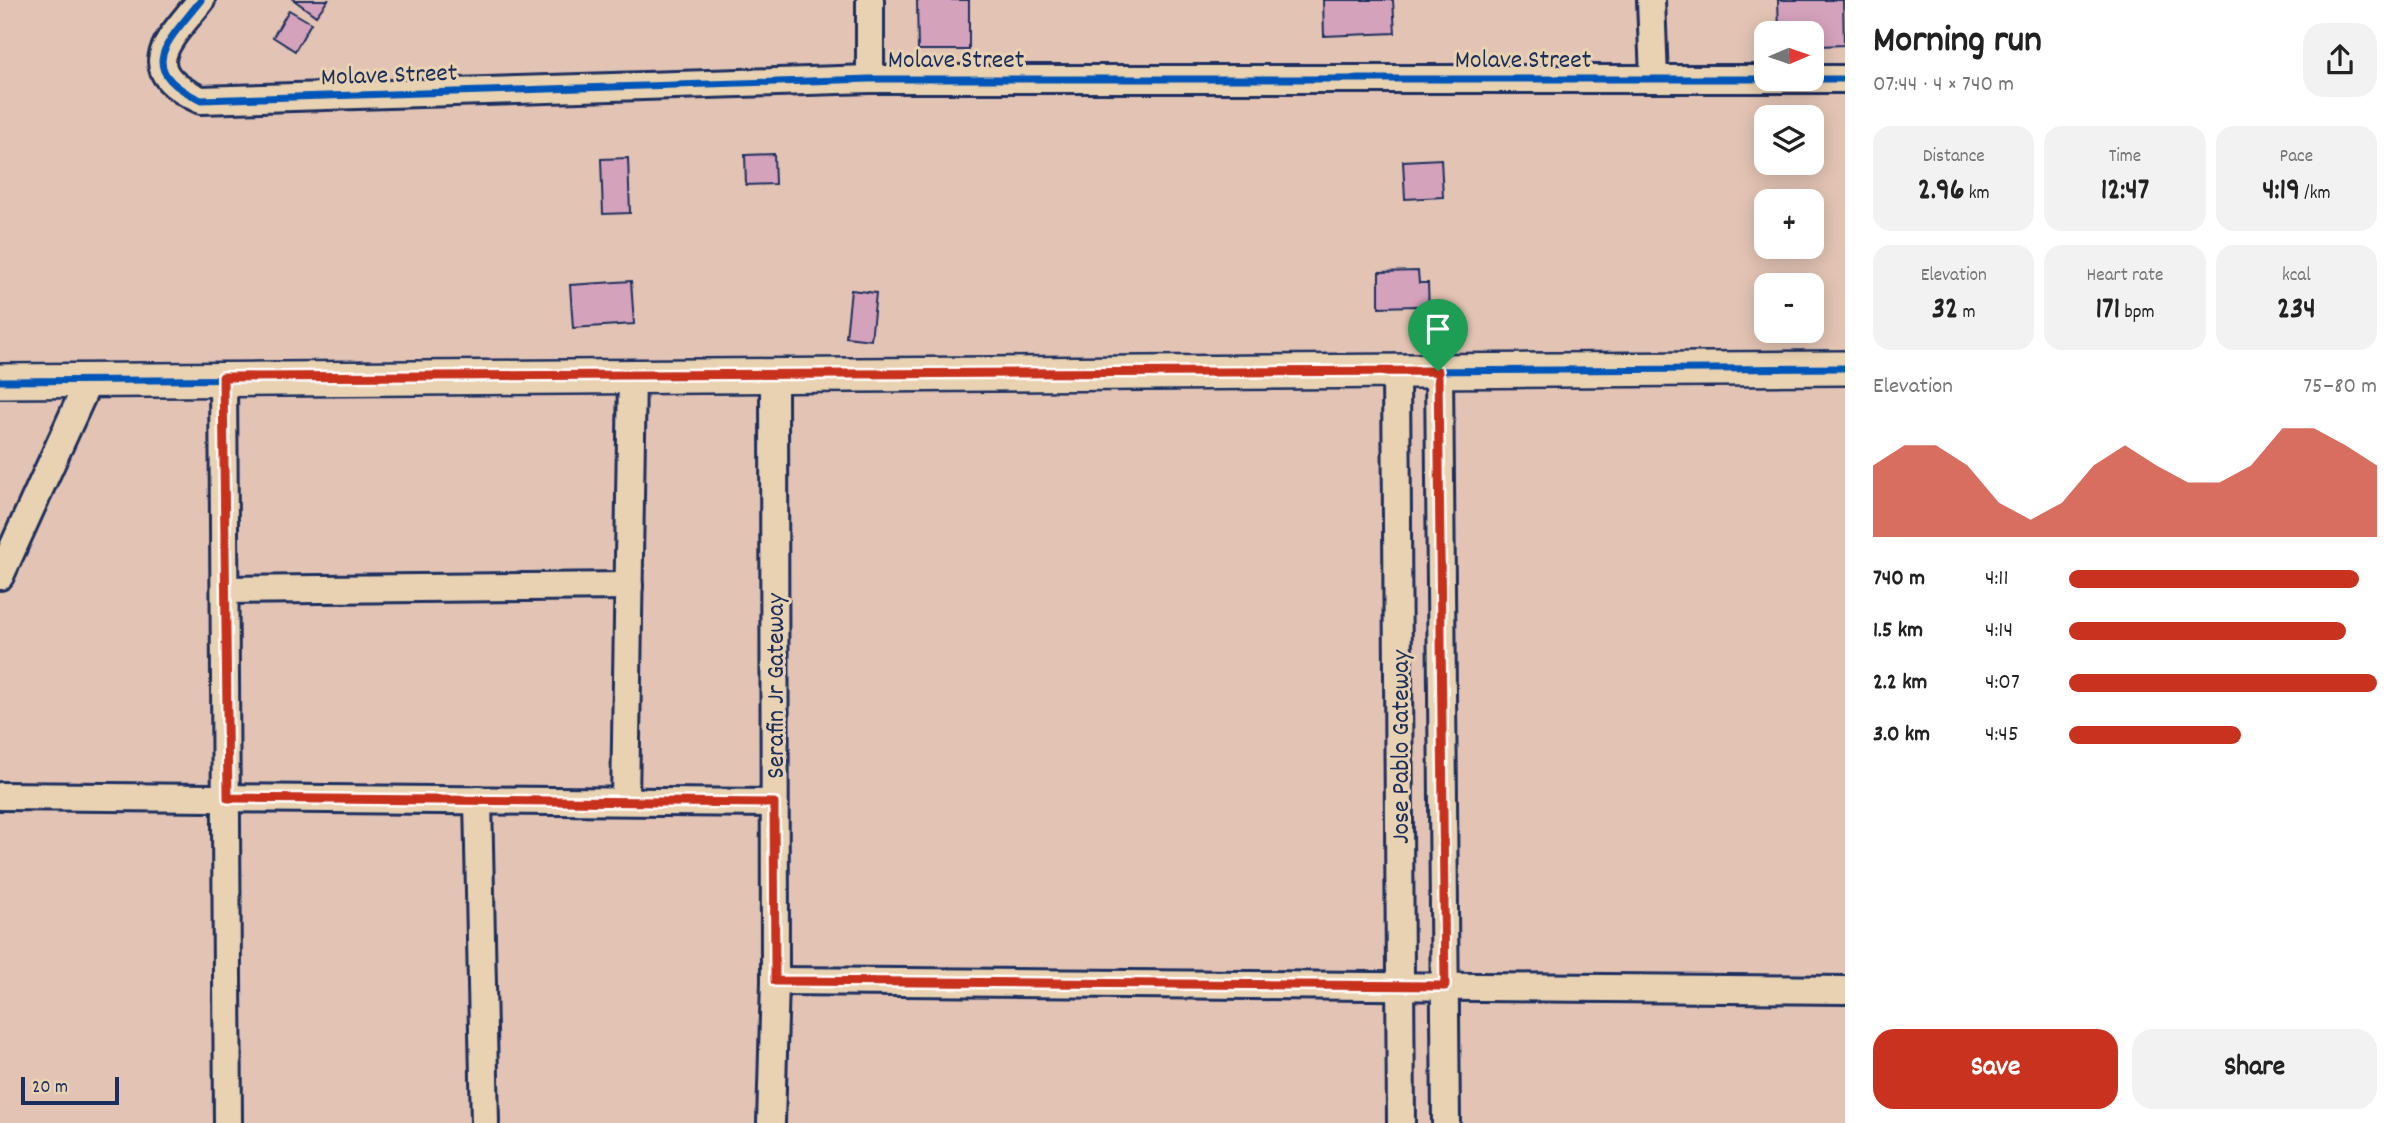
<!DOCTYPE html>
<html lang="en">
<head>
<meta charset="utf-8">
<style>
  body { margin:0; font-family:Dekko,sans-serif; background:#f2f2f2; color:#222; height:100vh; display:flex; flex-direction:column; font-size:26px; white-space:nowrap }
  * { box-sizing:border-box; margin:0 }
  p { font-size:23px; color:#767676 }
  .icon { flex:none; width:38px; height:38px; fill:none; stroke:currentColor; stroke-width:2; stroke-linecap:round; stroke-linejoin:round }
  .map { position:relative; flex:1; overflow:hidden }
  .panel { display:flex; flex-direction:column; background:#fff; width:560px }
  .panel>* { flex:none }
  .needle { width:46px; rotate:88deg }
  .tools { position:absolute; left:1754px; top:21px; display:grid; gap:14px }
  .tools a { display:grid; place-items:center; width:70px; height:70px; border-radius:14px; background:#fff; box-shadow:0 4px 18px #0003; font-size:35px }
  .scale { position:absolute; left:21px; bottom:18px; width:98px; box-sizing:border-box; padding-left:7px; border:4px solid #1b2f5e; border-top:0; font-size:19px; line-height:24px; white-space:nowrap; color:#1b2f5e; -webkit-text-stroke:5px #e9d2b1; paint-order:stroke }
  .pin { position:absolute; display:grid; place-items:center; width:60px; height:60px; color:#fff; margin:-72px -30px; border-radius:50% 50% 50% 0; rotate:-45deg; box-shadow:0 0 7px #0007 }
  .pin .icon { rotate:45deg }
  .round { display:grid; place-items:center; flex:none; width:74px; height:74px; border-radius:21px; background:#f2f2f2 }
  .headline { display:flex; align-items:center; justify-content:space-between; height:119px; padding:0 28px }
  h1 { font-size:38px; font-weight:700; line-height:52px }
  .stats { display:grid; grid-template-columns:repeat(3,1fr); gap:10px; height:119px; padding:7px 28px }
  .stats div { display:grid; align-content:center; border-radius:18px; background:#f2f2f2; text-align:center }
  .stats b { font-size:30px; font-weight:700 }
  .stats small { font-size:19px; font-weight:400 }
  .stats p { font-size:19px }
  .chart { height:196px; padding:14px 28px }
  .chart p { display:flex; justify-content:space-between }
  .chart svg { width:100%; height:126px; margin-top:7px; fill:#c8321e; opacity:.7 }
  .primary-button { display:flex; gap:14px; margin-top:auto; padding:14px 28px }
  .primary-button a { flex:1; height:80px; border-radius:21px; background:#c8321e; color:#fff; font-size:28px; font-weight:700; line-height:80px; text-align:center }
  .primary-button a+a { background:#f2f2f2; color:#222 }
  ul { padding:0 28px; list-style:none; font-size:23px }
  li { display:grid; grid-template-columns:112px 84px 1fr; align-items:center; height:52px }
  li i { height:18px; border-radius:9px; background:#c8321e }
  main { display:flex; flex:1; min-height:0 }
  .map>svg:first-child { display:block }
  .building { fill:#d5a2bc; stroke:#1b2f5e; stroke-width:2 }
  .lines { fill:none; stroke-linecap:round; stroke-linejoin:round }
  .minor-casing { stroke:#1b2f5e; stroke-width:32 }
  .tertiary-casing { stroke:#1b2f5e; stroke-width:38 }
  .minor { stroke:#e9d2b1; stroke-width:26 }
  .tertiary { stroke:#e9d2b1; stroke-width:33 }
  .cycleway-casing { stroke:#e9d2b1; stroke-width:11 }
  .cycleway { stroke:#0057b8; stroke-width:7 }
  .route-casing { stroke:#fff; stroke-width:14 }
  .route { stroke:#c8321e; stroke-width:9 }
  .labels { text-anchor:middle; stroke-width:6; stroke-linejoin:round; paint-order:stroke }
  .street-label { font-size:26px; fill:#1b2f5e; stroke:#e9d2b1 }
</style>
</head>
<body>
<main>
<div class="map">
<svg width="1845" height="1123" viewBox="0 0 1845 1123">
  <rect width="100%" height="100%" fill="#e3c4b4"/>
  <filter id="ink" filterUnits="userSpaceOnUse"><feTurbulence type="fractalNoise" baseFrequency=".0143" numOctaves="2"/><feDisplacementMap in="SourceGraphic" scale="14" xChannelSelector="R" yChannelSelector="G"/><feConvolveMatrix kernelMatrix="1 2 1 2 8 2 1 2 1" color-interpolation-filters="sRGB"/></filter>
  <g filter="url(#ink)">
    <!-- building -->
    <g class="building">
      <path d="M 294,0 L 328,0 L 316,16 Z"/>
      <path d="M 917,0 L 969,0 L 969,50 L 918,50 Z"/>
      <path d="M 1323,0 L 1393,0 L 1395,33 L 1324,36 Z"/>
      <path d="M 1778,0 L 1843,0 L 1844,45 L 1820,46 L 1820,36 L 1811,37 L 1811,33 L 1779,33 Z"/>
      <path d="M 289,10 L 311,23 L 295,51 L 273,37 Z"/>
      <path d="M 774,154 L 775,184 L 746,185 L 745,155 Z"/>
      <path d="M 628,158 L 630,213 L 603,214 L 601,159 Z"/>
      <path d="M 1441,159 L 1443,197 L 1405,199 L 1403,161 Z"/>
      <path d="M 1418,271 L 1419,283 L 1428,283 L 1429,313 L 1416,314 L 1416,306 L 1379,307 L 1379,272 Z"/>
      <path d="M 631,281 L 634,324 L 573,328 L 570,285 Z"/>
      <path d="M 851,290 L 876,293 L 871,340 L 846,337 Z"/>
    </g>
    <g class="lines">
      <!-- minor casing -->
      <g class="minor-casing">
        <g id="minor">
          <path d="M 201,0 C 168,42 133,69 201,100 L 870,79 L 1845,79"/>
          <path d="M 870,0 L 870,79"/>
          <path d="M 1651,0 L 1654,79"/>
          <path d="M 1439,371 L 1446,1123"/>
          <path d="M 1396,372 L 1401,1123"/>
          <path d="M 223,377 L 228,1123"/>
          <path d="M 0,576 L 90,378"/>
          <path d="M 226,590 L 629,586"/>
          <path d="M 0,796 L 774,803"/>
          <path d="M 478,800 L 485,1123"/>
          <path d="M 625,801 L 632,376"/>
          <path d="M 775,981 L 1845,990"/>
          <path d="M 771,1123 L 775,981 L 774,375"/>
        </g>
      </g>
      <!-- tertiary casing -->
      <g class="tertiary-casing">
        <path id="tertiary" d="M 0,381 L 1845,368"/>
      </g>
      <!-- minor -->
      <use href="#minor" class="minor"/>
      <!-- tertiary -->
      <use href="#tertiary" class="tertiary"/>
      <!-- cycleway casing -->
      <g class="cycleway-casing">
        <g id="cycleway">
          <path d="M 201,0 C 168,42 133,69 201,100 L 870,79 L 1845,79"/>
          <path d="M 0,381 L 1845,368"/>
        </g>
      </g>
      <!-- cycleway -->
      <use href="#cycleway" class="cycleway"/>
    </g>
  </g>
  <g class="lines" filter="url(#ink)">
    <!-- route casing -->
    <g class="route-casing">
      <path id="route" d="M 1438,371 L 1445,986 L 775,981 L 774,803 L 228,798 L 223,377 Z"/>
    </g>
    <!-- route -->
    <use href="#route" class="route"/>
  </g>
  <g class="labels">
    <!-- street labels -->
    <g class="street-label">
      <text x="956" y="67">Molave Street</text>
      <text x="1523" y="67">Molave Street</text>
      <text transform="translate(389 73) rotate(-2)" y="9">Molave Street</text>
      <text transform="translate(774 686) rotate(-90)" y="9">Serafin Jr Gateway</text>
      <text transform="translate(1399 747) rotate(-90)" y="9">Jose Pablo Gateway</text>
    </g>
  </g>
</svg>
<div class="tools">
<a><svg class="needle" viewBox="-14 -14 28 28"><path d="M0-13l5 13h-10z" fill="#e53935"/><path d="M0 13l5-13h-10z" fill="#767676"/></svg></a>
<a><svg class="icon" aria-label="layers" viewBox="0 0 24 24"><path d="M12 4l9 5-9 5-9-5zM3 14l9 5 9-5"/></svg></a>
<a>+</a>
<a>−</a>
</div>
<div class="scale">20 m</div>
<div class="pin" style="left:1438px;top:371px;background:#1e9e55"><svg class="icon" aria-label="arrive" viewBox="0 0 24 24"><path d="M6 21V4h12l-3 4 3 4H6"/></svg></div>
</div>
<section class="panel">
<div class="headline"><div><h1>Morning run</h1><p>07:44 · 4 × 740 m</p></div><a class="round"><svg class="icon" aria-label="share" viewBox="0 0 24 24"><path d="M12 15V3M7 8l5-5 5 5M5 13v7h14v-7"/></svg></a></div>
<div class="stats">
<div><p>Distance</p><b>2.96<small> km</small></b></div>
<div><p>Time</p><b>12:47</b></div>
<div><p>Pace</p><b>4:19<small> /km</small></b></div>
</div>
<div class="stats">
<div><p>Elevation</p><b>32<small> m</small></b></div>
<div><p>Heart rate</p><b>171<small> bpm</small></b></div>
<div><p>kcal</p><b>234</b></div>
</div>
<div class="chart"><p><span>Elevation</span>75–80 m</p>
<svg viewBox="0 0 160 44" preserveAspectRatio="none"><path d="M0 44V19L10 12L20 12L30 19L40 32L50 38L60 32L70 19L80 12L90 19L100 25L110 25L120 19L130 6L140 6L150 12L160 19V44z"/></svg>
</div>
<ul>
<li><b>740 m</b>4:11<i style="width:94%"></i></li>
<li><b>1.5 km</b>4:14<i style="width:90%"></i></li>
<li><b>2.2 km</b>4:07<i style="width:100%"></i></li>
<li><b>3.0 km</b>4:45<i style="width:56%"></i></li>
</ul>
<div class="primary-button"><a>Save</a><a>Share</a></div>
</section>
</main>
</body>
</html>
